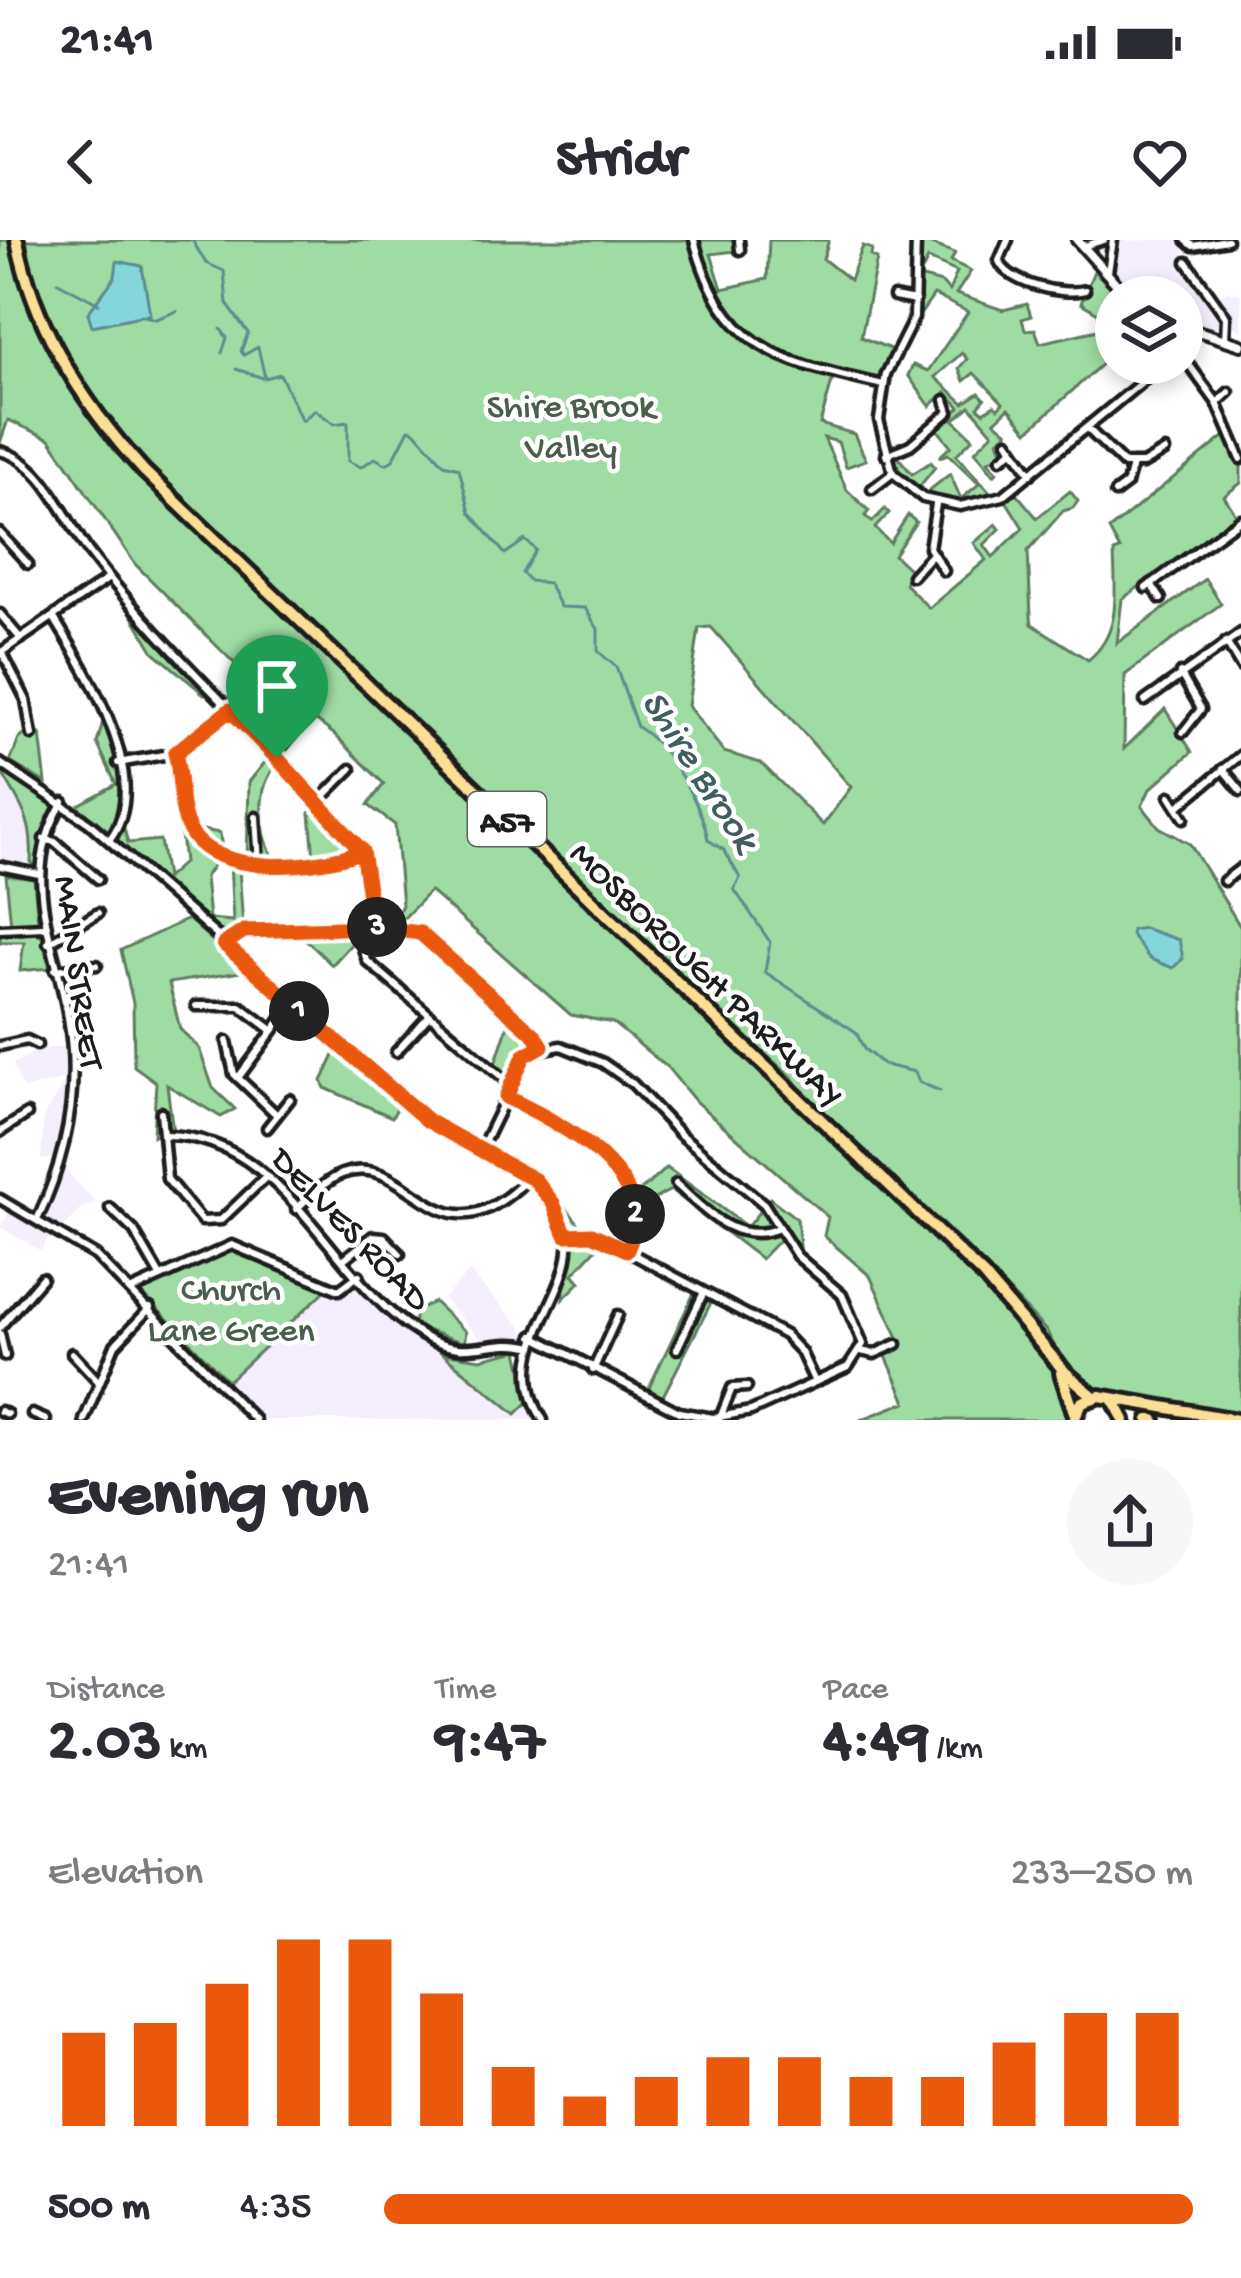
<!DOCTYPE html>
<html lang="en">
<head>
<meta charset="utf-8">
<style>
  body { margin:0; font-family:"Gochi Hand",sans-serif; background:#f7f7f7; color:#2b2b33; height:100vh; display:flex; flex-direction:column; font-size:45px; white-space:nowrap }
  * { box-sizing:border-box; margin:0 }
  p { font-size:39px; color:#7c7c81 }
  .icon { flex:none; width:66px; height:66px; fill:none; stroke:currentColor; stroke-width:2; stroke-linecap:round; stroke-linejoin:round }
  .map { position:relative; height:1180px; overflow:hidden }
  .sheet { display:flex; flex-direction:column; background:#fff; flex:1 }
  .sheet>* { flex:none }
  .buttons { position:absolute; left:1095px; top:36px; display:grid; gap:24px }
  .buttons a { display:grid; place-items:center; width:108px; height:108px; border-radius:50%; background:#fff; box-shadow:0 6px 18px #0003; font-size:60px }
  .pin { position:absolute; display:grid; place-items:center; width:102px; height:102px; color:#fff; margin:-123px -51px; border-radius:50% 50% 50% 0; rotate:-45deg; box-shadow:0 0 12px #0007 }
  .pin .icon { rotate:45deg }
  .km { position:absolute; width:60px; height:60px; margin:-30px; border-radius:50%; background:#222; color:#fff; font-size:33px; line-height:60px; text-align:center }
  .round { display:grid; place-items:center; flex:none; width:126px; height:126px; border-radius:63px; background:#f7f7f7 }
  .overview { display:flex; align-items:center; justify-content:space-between; height:204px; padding:0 48px }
  h1 { font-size:66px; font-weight:800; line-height:90px }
  .stats { display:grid; grid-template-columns:repeat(3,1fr); gap:18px; height:204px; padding:12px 48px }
  .stats div { display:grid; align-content:center }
  .stats b { font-size:60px; font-weight:800 }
  .stats small { font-size:33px; font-weight:400 }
  .stats p { font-size:33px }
  .chart { height:336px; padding:24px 48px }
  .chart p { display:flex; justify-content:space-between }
  .chart svg { width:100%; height:216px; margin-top:12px; stroke:#ea580c; stroke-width:6 }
  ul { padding:0 48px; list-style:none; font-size:39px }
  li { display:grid; grid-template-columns:192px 144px 1fr; align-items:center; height:90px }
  li i { height:30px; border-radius:15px; background:#ea580c }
  .status { display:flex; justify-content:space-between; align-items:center; height:84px; padding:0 60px; background:#fff; direction:ltr }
  .status svg { height:33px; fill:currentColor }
  header { display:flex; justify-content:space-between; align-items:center; height:156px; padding:0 48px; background:#fff; font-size:54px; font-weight:800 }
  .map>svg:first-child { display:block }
  .built { fill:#f4eefd }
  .green { fill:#9fdca3; stroke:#5e7c60; stroke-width:3; fill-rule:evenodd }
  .water { fill:#85d6db; stroke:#5b8c8f; stroke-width:3 }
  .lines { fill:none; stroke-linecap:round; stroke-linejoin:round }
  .stream { stroke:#5b8c8f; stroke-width:3 }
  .minor-casing { stroke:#1c1c1c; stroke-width:15 }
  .tertiary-casing { stroke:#1c1c1c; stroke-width:15 }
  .secondary-casing { stroke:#1c1c1c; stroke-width:16 }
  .trunk-casing { stroke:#1c1c1c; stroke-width:20 }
  .minor { stroke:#fff; stroke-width:6 }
  .tertiary { stroke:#fff; stroke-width:6 }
  .secondary { stroke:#fff; stroke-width:8 }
  .trunk { stroke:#fbdf96; stroke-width:10 }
  .route-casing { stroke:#fff; stroke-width:24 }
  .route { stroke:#ea580c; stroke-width:15 }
  .labels { text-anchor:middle; stroke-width:9; stroke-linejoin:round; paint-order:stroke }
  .shield { fill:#fff; stroke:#606060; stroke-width:3 }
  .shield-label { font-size:33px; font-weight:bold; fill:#1c1c1c }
  .park-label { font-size:36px; fill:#4a5f4b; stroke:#fff }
  .street-label { font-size:36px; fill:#1c1c1c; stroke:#fff }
  .water-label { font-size:39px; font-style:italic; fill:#415d5f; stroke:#fff }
</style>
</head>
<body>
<div class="status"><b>21:41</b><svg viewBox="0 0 49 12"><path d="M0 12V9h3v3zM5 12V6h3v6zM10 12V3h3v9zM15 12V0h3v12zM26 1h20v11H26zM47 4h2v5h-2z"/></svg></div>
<header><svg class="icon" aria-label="back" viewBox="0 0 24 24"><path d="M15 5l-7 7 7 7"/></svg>Stridr<svg class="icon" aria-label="heart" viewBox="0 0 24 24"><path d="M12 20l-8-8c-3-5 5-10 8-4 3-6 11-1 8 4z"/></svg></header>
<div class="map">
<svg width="1241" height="1180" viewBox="0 0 1241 1180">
  <rect width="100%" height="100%" fill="#fff"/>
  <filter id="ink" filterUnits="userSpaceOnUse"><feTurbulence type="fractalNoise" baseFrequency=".00833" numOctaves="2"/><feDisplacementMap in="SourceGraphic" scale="24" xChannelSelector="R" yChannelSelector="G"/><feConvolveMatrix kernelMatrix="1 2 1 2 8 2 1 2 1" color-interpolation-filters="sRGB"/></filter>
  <g filter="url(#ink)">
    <!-- built -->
    <g class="built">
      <path d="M 1181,0 L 1187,33 L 1211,61 L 1228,51 L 1241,54 L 1241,90 L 1227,84 L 1221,93 L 1182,82 L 1182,57 L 1134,57 L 1084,1 Z"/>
      <path d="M 0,523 L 63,562 L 44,599 L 39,634 L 1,628 Z"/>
      <path d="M 75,806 L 65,930 L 96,962 L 81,969 L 61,991 L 54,987 L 41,1011 L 0,987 L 15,963 L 38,972 L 58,918 L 41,920 L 44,875 L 66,839 L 23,849 L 13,824 L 40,809 Z"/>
      <path d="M 469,1032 L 522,1088 L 527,1100 L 486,1104 L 443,1059 Z"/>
      <path d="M 358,1041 L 416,1100 L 442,1113 L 515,1174 L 529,1161 L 537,1180 L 264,1180 L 228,1141 L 328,1048 L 340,1052 Z"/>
    </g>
    <!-- green -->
    <g class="green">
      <path d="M 0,0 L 10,0 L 12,6 L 24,5 L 23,0 L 690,0 C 706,83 753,119 833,138 L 820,184 L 854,194 L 866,220 L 846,227 L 838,202 L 824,198 L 847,250 L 869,271 L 865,276 L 872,282 L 885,269 L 889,273 L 875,288 L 890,303 L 908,275 L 916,282 L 894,315 L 910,330 L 905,344 L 929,368 L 986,320 L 974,303 L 996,284 L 1000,289 L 984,305 L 993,317 L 1023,288 L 1005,259 L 1016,253 L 1037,278 L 1070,251 L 1078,261 L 1073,268 L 1063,271 L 1028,311 L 1031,376 L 1032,384 L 1088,420 C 1122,393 1115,352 1114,312 L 1120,310 L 1109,290 L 1225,196 L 1241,222 L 1241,243 L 1224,256 L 1237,276 L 1122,359 L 1117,403 L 1205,339 L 1221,364 L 1125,435 L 1124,509 L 1165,469 L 1192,512 L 1150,549 L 1142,566 L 1159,587 L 1190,604 L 1241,688 L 1241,1175 L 1093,1151 L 1065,1126 L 1047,1092 L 1005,1047 L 808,861 L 791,836 L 735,789 L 191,269 L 104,177 L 54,94 L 34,78 L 67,144 L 115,212 L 988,1051 L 1048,1119 L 1072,1173 L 1070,1180 L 860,1180 L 906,1162 L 886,1116 L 901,1104 L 870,1036 L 824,996 L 828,977 L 696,862 L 667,827 L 613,783 L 571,775 L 430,651 L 401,681 L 394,681 L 402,665 L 395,585 L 368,565 L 384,544 L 335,495 L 298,467 L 302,461 L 290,448 L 275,464 L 135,324 L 50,199 L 8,180 L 0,203 ZM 711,387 L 851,547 L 823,585 L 761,523 L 724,512 L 688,466 L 699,388 Z"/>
      <path d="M 697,0 L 735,0 L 736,11 L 711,14 L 722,49 L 767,39 L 769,0 L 829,0 L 823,19 L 850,40 L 863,6 L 872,9 L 871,16 L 877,19 L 861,97 L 893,110 L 881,136 L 871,139 C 767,116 732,105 697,0 Z"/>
      <path d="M 921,0 L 955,13 L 951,21 L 971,31 L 956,54 L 1003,70 L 1027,64 L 1031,76 L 1022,79 L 1025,90 L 1035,89 L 1040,103 L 1102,89 L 1098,73 L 1081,63 L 1094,31 L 1120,57 L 1116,111 L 1028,191 L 1009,168 L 995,181 L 1008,192 L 998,200 L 1003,214 L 988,221 L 997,232 L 994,235 L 975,211 L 993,193 L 970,166 L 954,180 L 973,198 L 956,215 L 993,255 C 957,267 903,262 893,220 L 898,217 L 912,234 L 931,222 L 935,227 L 920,246 L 926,253 L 950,234 L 961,259 L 979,244 L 948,214 L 939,217 L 951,206 L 937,189 L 960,167 L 946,152 L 930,166 L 908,135 L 913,125 L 928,131 L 968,72 L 934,55 L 920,75 L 919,37 L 942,43 L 949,51 L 957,32 L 928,19 L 923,29 L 918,28 ZM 962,113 L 967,119 L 959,128 L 964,141 L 974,133 L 1003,163 L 998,168 L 994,165 L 984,172 L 978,167 L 985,159 L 979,153 L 964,163 L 935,137 Z"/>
      <path d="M 126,365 L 207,450 L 204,454 L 154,412 Z"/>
      <path d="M 105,474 C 113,503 135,569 109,591 L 77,566 L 116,544 L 97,503 Z"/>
      <path d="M 30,491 L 40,494 L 46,543 L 10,522 L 19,499 Z"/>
      <path d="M 270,516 L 278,523 C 255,548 259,590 274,620 L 247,622 L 249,542 Z"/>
      <path d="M 0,529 L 55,561 L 40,599 L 37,628 L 31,622 C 34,577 19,564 0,529 Z"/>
      <path d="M 315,562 L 349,598 L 350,612 L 314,618 L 310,573 Z"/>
      <path d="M 123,585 L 128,603 L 160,600 L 166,638 L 184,622 L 180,586 L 220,593 L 222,612 L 205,637 L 209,679 L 233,681 L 230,622 L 239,627 L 243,687 L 229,694 L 217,689 L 118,601 Z"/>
      <path d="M 6,635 L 34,639 L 38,683 L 11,686 Z"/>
      <path d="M 188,679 L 247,731 L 169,743 L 180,789 L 199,808 L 213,848 L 235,869 L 221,877 L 167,845 L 173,892 L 153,896 L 156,842 L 134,826 L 133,763 L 121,710 Z"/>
      <path d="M 344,690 L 354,701 L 332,725 L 297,691 Z"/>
      <path d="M 35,691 L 42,697 L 50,728 L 20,731 L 24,702 L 0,702 L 0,696 L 25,694 L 0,693 Z"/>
      <path d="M 511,776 L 534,799 L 510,838 L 494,827 Z"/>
      <path d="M 336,811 L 399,865 L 392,877 L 325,848 L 322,841 Z"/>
      <path d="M 616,924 L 640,951 L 667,928 L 747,987 L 770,958 L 797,979 L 801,1015 L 785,994 L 761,1019 L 671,950 L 637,968 Z"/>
      <path d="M 549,947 L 583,989 L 603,1001 L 573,1034 L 580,1042 L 563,1059 L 571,1002 Z"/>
      <path d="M 234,1007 L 328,1048 L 228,1141 L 138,1049 Z"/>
      <path d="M 695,1051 L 711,1063 L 661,1160 L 647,1152 Z"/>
      <path d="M 434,1062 L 466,1092 L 464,1103 L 426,1090 L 461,1104 L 441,1101 L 414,1085 L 416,1071 Z"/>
      <path d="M 518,1110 L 529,1161 L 516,1174 L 442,1113 L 481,1119 Z"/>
    </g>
    <!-- water -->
    <g class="water">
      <path d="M 117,21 L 142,26 L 150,74 L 92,86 L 88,73 L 115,37 Z"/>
      <path d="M 1143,688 L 1179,700 L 1183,718 L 1173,728 L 1150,719 L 1131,695 L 1132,690 Z"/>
    </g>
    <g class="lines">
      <!-- stream -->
      <g class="stream">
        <path d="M 192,0 L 206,23 L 224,31 L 227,64 L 248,93 L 241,111 L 244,115 L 258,107 L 265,138 L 280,134 L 302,181 L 315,170 L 334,184 L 348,182 L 348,221 L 361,227 L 375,218 L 386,224 L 393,220 L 409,189 L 415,191 L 444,224 L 459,228 L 470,272 L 505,314 L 525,300 L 536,310 L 522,333 L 530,341 L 548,343 L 560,367 L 585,368 L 598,389 L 598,411 L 616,427 L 637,487 C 667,504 702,565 708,600 L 724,610 L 740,638 L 734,649 L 770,702 L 765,732 L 856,792 L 864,809 L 884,825 L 915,832 L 919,842 L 940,851"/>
        <path d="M 58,42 L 99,64"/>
        <path d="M 0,46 L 1,46"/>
        <path d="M 141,75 L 156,79 L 177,71"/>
        <path d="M 221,89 L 227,98 L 222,113"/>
        <path d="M 236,129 L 263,138"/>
      </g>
      <!-- minor casing -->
      <g class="minor-casing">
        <g id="minor">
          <path d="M 694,0 C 724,112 781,121 883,145"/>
          <path d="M 739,0 L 740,10"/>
          <path d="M 916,0 L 914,78 L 886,134 L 879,180 L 893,233 L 923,258 L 960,266 L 1003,256 L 1165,123"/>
          <path d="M 1008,0 L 999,21 C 1009,44 1062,56 1085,50"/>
          <path d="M 1186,0 L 1193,6 L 1227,0"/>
          <path d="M 1084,6 L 1104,0"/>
          <path d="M 1187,22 L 1226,77 L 1225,100"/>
          <path d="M 1108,32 L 1113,0"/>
          <path d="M 894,57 L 915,61"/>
          <path d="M 1182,106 L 1188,87"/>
          <path d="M 1182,115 L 1217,163 L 1241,219"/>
          <path d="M 1217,163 L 1229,152"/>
          <path d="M 1087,188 L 1124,224 L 1143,224 L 1165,211"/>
          <path d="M 1008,201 L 1031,234"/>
          <path d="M 0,211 C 44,222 64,278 89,312 C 167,415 265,499 352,596 L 369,632 L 374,687"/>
          <path d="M 886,215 L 910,205 L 949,172 L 945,160"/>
          <path d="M 1001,219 L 1011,211"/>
          <path d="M 872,249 L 893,233"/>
          <path d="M 1115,253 L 1127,244 L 1132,225"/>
          <path d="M 936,264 L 929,308 L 944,331"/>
          <path d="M 0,293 L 28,324"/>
          <path d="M 912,336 L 931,315"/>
          <path d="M 1151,344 L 1161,359"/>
          <path d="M 1146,348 L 1241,279"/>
          <path d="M 0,374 L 21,399"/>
          <path d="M 54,378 C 86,430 156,541 109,600"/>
          <path d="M 1226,402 L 1241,427"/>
          <path d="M 2,412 L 26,460 L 32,495"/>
          <path d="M 0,413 L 109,338"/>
          <path d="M 1180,433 L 1201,469 L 1183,492"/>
          <path d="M 1145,461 L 1241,393"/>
          <path d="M 175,513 C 182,537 177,565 188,587 C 213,638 318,630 361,611"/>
          <path d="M 274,516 L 302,482"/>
          <path d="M 118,523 L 175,513 L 230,470"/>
          <path d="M 1223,529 L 1241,551"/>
          <path d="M 1170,556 L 1184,578"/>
          <path d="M 320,560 L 351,529"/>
          <path d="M 1179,566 L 1241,515"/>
          <path d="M 256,577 L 259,624"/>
          <path d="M 44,599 L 55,602 L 98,639"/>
          <path d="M 0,626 L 39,634"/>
          <path d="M 1224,641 L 1241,628"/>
          <path d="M 356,687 L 367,721 L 510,844"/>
          <path d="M 0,689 L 44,687"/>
          <path d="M 48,703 L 98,673"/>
          <path d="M 224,704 L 244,691 L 408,688 L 425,697 L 542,805"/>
          <path d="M 55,730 L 97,725"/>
          <path d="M 196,766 L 240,766 L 272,790"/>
          <path d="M 227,801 L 234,834 L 277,875"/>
          <path d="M 0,806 L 27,800 L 37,805"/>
          <path d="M 396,812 L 429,776"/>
          <path d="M 238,838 L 292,765"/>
          <path d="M 506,857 C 560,883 662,934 627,1010"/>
          <path d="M 161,872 L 167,939 L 202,981 L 221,980 L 266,937"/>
          <path d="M 267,888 L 290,859"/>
          <path d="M 0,892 L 27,874"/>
          <path d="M 163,895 C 287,894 327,1039 423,1096 C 467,1122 490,1097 529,1106"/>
          <path d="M 479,913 L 528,812 L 561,806 L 603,823 L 633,844 L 681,895 L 764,964 L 797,1016 L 842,1055 L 863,1104 L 848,1127 L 751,1171 L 713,1178 L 679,1172 L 533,1096"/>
          <path d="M 676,944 C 706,971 736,1006 779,988"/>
          <path d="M 110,968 L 134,991 L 160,1036"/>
          <path d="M 296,969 C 310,957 325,941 342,934 C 413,908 436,1035 530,936"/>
          <path d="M 37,980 C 66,918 80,853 69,784 C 58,706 16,637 63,562"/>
          <path d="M 566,995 L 582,992 L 608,1001 L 785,1095 L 801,1112 L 815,1142"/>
          <path d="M 344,1019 L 373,996 L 384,997 L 400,1014"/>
          <path d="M 132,1050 L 232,1005 L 339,1050 L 359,1035"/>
          <path d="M 0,1087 L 42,1038"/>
          <path d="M 0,1094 L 5,1116"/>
          <path d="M 677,1109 L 703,1054"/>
          <path d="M 861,1111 L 874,1114 L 897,1104"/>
          <path d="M 72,1113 L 99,1142"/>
          <path d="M 593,1130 L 618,1075"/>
          <path d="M 0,1171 L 7,1174"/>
          <path d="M 32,1174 L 46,1180"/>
          <path d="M 720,1178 L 732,1148 L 747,1147"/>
          <path d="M 84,1180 L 115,1105 L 150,1068"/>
        </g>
      </g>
      <!-- tertiary casing -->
      <g class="tertiary-casing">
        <g id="tertiary">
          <path d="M 0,523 L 89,583 L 428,881 C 460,905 507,915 534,940 C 631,1028 485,1087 543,1180"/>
          <path d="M 0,959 L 96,1016 L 255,1180"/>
        </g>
      </g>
      <!-- secondary casing -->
      <g class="secondary-casing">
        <g id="secondary">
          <path d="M 1077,0 L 1128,57"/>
          <path d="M 1182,86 L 1241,105"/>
        </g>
      </g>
      <!-- trunk casing -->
      <g class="trunk-casing">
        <g id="trunk">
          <path d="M 17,0 C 34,89 84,165 144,231 L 983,1035 L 1065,1132 L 1093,1156"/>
          <path d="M 1061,1133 L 1074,1172"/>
          <path d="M 1114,1161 L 1124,1180"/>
          <path d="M 1074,1180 L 1082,1162 L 1100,1156 L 1237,1180"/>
          <path d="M 1149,1180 L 1154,1180"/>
        </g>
      </g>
      <!-- minor -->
      <use href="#minor" class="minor"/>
      <!-- tertiary -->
      <use href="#tertiary" class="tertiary"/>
      <!-- secondary -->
      <use href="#secondary" class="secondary"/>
      <!-- trunk -->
      <use href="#trunk" class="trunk"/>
    </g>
  </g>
  <g class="lines" filter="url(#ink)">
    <!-- route casing -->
    <g class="route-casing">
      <path id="route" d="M 277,518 L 362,611 L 374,687 L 244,691 L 224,704 L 428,881 L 535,940 L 553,963 L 566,995 L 592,994 L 627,1010 C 662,934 560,883 506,857 L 524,816 L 542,806 L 536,796 L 420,693 L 374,687 L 362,611 C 318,629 212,639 188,587 C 178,565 182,537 175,513 L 230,470 L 277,518"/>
    </g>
    <!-- route -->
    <use href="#route" class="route"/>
  </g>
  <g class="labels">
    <!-- shield labels -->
    <rect class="shield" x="468" y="552" width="78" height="54" rx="9"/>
    <g class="shield-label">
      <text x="507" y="591">A57</text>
    </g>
    <!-- park labels -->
    <g class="park-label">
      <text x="571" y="176">Shire Brook<tspan x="571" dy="41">Valley</tspan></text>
      <text x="231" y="1059">Church<tspan x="231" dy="41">Lane Green</tspan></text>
    </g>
    <!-- street labels -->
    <g class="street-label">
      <text transform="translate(82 732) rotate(82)" y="13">MAIN STREET</text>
      <text transform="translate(709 732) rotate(44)" y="13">MOSBOROUGH PARKWAY</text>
      <text transform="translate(353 987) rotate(46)" y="13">DELVES ROAD</text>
    </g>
    <!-- water labels -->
    <g class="water-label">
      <text transform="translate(703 529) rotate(57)" y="14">Shire Brook</text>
    </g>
  </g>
</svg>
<div class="buttons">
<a><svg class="icon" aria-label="layers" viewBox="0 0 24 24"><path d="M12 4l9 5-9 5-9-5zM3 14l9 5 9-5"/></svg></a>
</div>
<div class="pin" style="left:277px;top:518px;background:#1e9e55"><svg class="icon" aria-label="arrive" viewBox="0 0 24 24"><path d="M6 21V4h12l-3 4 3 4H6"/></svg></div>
<b class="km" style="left:299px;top:771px">1</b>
<b class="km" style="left:635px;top:974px">2</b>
<b class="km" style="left:377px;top:687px">3</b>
</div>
<section class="sheet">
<div class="overview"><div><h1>Evening run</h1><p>21:41</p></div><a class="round"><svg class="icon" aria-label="share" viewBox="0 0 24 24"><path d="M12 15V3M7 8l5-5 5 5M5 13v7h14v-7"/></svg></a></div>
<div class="stats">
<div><p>Distance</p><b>2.03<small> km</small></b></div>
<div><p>Time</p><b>9:47</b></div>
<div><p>Pace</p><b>4:49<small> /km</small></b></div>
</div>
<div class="chart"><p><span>Elevation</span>233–250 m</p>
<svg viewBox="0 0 160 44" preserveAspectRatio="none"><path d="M5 44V25M15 44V23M25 44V15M35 44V6M45 44V6M55 44V17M65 44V32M75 44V38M85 44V34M95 44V30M105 44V30M115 44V34M125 44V34M135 44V27M145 44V21M155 44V21"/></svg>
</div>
<ul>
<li><b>500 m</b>4:35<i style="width:100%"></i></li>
</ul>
</section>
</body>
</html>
